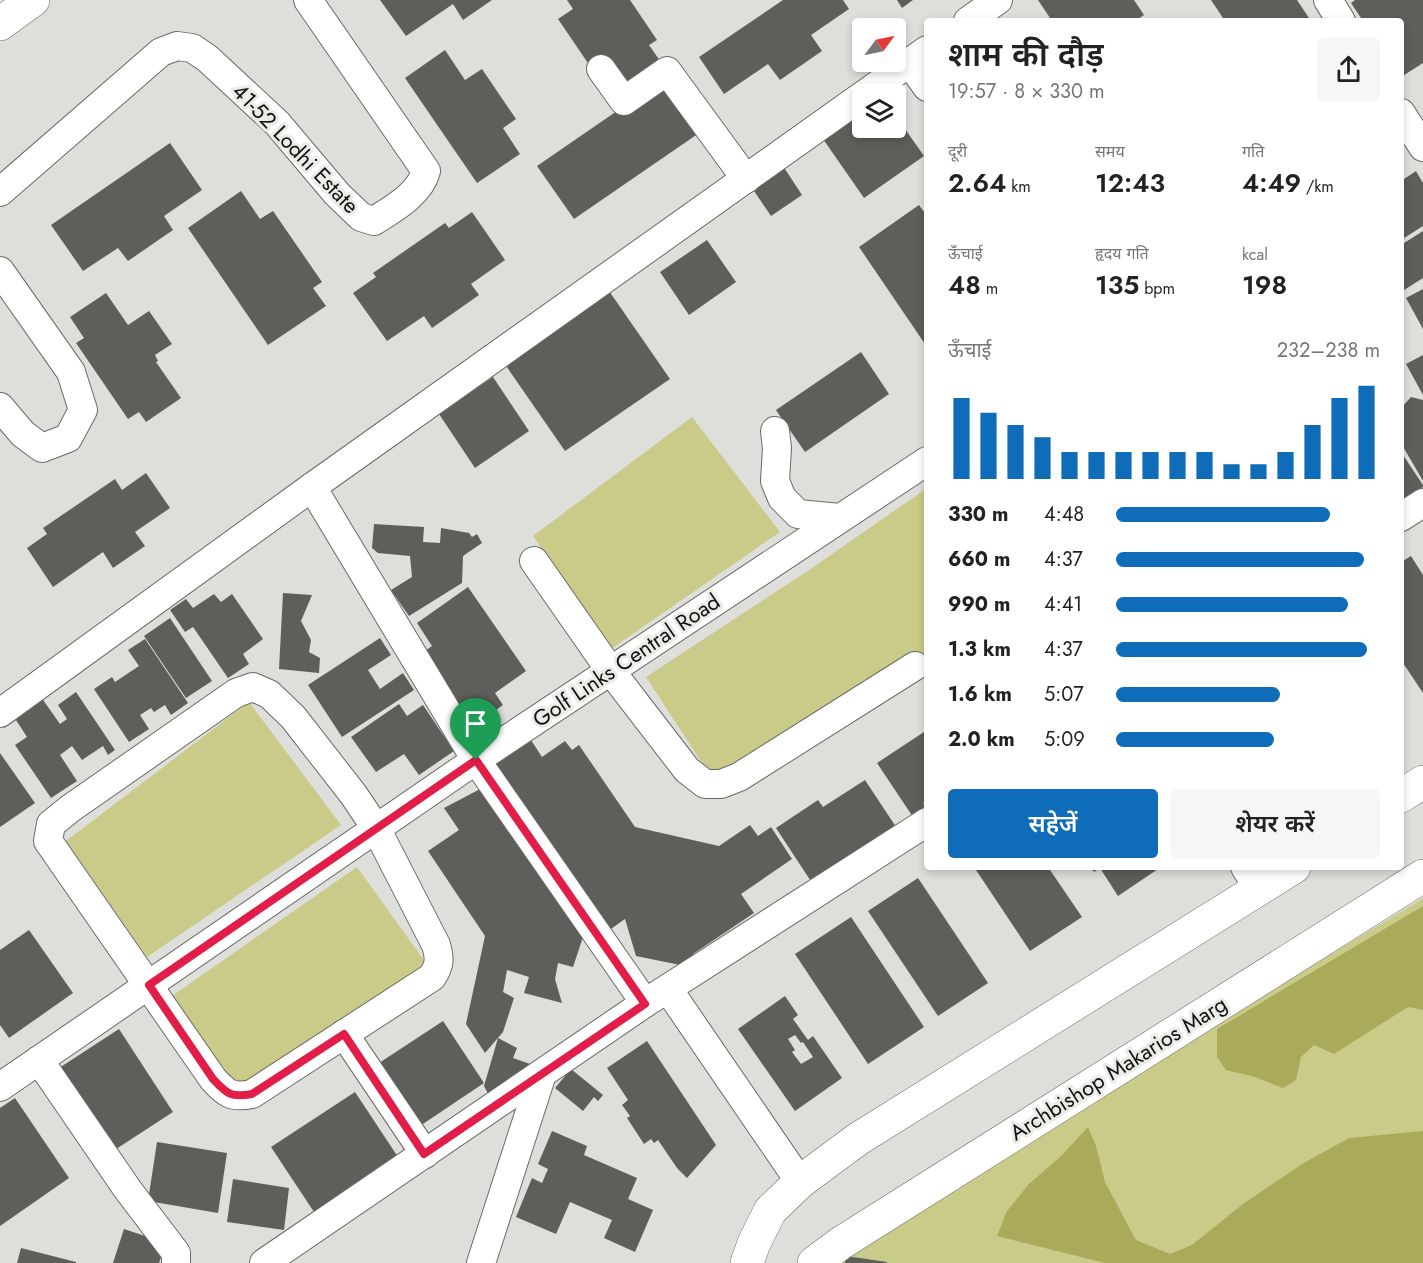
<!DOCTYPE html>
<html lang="hi">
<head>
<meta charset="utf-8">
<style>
  body { margin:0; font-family:Jost,"Noto Sans Devanagari",sans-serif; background:#f6f6f6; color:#222; height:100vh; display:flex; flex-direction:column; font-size:22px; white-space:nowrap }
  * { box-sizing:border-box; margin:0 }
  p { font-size:20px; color:#767676 }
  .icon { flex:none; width:33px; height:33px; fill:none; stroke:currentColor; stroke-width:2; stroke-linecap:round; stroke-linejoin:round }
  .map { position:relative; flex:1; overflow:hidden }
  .panel { position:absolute; left:924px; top:18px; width:480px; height:852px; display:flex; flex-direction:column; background:#fff; border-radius:6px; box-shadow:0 3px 9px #0003 }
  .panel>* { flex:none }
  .needle { width:39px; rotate:57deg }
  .fabs { position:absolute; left:852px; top:18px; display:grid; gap:12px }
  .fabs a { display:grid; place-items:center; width:54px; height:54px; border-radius:6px; background:#fff; box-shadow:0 3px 9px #0003; font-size:30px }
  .pin { position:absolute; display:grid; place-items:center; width:51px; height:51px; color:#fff; margin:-62px -26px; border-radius:50% 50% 50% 0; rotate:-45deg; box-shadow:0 0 6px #0007 }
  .pin .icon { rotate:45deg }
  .round { display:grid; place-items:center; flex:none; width:63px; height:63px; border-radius:6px; background:#f6f6f6 }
  .headline { display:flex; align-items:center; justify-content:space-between; height:102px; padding:0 24px }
  h1 { font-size:33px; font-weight:600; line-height:45px }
  .stats { display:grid; grid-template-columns:repeat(3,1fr); gap:9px; height:102px; padding:6px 24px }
  .stats div { display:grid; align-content:center }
  .stats b { font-size:26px; font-weight:600 }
  .stats small { font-size:16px; font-weight:400 }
  .stats p { font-size:16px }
  .chart { height:168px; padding:12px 24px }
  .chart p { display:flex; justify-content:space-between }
  .chart svg { width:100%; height:108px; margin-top:6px; stroke:#0e6cb9; stroke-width:6 }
  .button { display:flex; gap:12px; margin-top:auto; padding:12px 24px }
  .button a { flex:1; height:69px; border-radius:6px; background:#0e6cb9; color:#fff; font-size:24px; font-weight:600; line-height:69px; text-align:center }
  .button a+a { background:#f6f6f6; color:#222 }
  ul { padding:0 24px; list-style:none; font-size:20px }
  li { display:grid; grid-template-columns:96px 72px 1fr; align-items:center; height:45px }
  li i { height:15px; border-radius:8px; background:#0e6cb9 }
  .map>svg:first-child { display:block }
  .green { fill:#cacb89 }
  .forest { fill:#aaab5a }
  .building { fill:#5e5e5b; fill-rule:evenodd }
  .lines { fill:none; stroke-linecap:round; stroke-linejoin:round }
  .minor-casing { stroke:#6a6a67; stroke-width:30 }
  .tertiary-casing { stroke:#6a6a67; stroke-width:34 }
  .secondary-casing { stroke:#6a6a67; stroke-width:34 }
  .minor { stroke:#fff; stroke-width:28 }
  .tertiary { stroke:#fff; stroke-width:33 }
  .secondary { stroke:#fff; stroke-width:33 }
  .route-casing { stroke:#fff; stroke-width:12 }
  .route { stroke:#e11d48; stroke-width:8 }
  .labels { text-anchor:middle; stroke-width:6; stroke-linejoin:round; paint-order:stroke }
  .street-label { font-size:22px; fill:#121211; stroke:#ebebe8 }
</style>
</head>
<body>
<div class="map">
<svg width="1423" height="1263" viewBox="0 0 1423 1263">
  <rect width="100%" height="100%" fill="#dededb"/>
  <!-- green -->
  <g class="green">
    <path d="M 692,417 L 780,532 L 611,649 L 533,536 Z"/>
    <path d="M 927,488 L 927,651 L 715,783 L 646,677 L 812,568 Z"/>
    <path d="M 249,702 L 341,825 L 147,957 L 66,841 Z"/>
    <path d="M 357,867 L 426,963 L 241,1090 L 169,998 Z"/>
    <path d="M 1423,898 L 1423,1263 L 832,1263 L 852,1247 Z"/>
  </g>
  <!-- forest -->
  <g class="forest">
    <path d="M 1423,906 L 1423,1010 L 1408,1007 L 1334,1054 L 1314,1045 L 1301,1057 L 1296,1080 L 1283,1088 L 1255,1077 L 1226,1070 L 1217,1057 L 1217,1029 Z"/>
    <path d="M 1088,1127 L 1096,1146 L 1105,1182 L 1136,1240 L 1170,1254 L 1192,1245 L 1243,1204 L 1302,1164 L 1349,1138 L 1423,1131 L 1423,1263 L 1105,1263 L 997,1236 L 1007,1211 L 1029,1184 L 1060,1157 Z"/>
  </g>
  <!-- building -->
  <g class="building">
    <path d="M 380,0 L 492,0 L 463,20 L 453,4 L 406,36 Z"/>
    <path d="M 567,0 L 630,0 L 657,40 L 649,45 L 665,68 L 630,92 L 592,69 L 558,19 L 573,9 Z"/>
    <path d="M 783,0 L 843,0 L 849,9 L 811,35 L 822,51 L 780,80 L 768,64 L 724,94 L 699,57 Z"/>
    <path d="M 897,0 L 913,0 L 902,8 Z"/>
    <path d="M 1038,0 L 1134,0 L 1144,15 L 1135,21 L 1052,21 Z"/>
    <path d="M 1211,0 L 1297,0 L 1311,21 L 1225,21 Z"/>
    <path d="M 1355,0 L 1423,0 L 1423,63 L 1401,77 L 1401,21 L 1363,21 L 1351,3 Z"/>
    <path d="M 445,50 L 465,80 L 482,69 L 516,119 L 503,128 L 520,154 L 477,183 L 405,78 Z"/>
    <path d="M 665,78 L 702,131 L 574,219 L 537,166 Z"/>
    <path d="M 862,111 L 862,128 L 896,128 L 896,116 L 924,156 L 864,198 L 823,139 Z"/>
    <path d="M 170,143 L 202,190 L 164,216 L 173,230 L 128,261 L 118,248 L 83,271 L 51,225 Z"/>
    <path d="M 779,160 L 802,195 L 771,216 L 748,182 Z"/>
    <path d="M 1416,171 L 1423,183 L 1423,226 L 1401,240 L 1401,181 Z"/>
    <path d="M 241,191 L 260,219 L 273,211 L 322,282 L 313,288 L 326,306 L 268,345 L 188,228 Z"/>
    <path d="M 919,205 L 927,216 L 927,347 L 859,247 Z"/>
    <path d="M 472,212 L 505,260 L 471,284 L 479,295 L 432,328 L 424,316 L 387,341 L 353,293 L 376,277 L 373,273 L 445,223 L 449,228 Z"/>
    <path d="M 1423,231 L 1423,278 L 1401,292 L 1401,245 Z"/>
    <path d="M 707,240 L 736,282 L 689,315 L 660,272 Z"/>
    <path d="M 607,288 L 670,379 L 565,451 L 502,360 Z"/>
    <path d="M 1423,289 L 1423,329 L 1406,298 Z"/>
    <path d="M 106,293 L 128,325 L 149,311 L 172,344 L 155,355 L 158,361 L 156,362 L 181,398 L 146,422 L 139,412 L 128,419 L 76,343 L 84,338 L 70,317 Z"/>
    <path d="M 861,352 L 889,394 L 805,452 L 776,410 Z"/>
    <path d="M 1423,355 L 1423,395 L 1406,364 Z"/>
    <path d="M 493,377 L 529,431 L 475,468 L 439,414 Z"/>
    <path d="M 1411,397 L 1423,400 L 1423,481 L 1401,443 L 1401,408 Z"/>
    <path d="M 1401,452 L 1423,485 L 1423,487 L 1401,502 Z"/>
    <path d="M 146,473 L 170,508 L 135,532 L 145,546 L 113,568 L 103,552 L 53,587 L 27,548 L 47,534 L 43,528 L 115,479 L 122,490 Z"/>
    <path d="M 374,524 L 424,527 L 423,542 L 440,543 L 441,528 L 469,533 L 472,537 L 477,534 L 482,543 L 463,556 L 462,583 L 409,616 L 391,590 L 412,577 L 410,556 L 378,553 L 372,548 Z"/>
    <path d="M 1411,556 L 1423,575 L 1423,693 L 1401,660 L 1401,562 Z"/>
    <path d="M 468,587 L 526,671 L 495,693 L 503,705 L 470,728 L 419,655 L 432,646 L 417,623 Z"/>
    <path d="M 283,593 L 312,595 L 301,621 L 311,640 L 309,652 L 320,658 L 319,673 L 279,669 Z"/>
    <path d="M 214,594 L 221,602 L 232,594 L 263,639 L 243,654 L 249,664 L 228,678 L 193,627 L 185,632 L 170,610 L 186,599 L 193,608 Z"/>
    <path d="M 170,618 L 212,681 L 186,698 L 144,636 Z"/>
    <path d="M 380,638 L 391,655 L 368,670 L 380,689 L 403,673 L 414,690 L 342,737 L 308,685 Z"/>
    <path d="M 145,639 L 188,703 L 171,715 L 165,705 L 154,712 L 151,708 L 140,715 L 149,729 L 129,742 L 94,689 L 112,677 L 115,682 L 139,666 L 128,650 Z"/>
    <path d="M 76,692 L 115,750 L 108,755 L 103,746 L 82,760 L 72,746 L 60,755 L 77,781 L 51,798 L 15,745 L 27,737 L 16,720 L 4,728 L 1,724 L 41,697 L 60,724 L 67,719 L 58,705 Z"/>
    <path d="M 399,704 L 407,716 L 423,705 L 454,751 L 419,775 L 404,754 L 376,772 L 351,737 Z"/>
    <path d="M 927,730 L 927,800 L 923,803 L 927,808 L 913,817 L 877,763 Z"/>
    <path d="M 527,734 L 542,757 L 565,741 L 572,750 L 579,745 L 635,827 L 719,846 L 750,825 L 758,836 L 771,827 L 792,859 L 741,894 L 754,913 L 693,954 L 697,962 L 690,967 L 636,956 L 625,919 L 608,931 L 491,758 Z"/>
    <path d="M 0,753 L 35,803 L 0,827 Z"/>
    <path d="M 865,780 L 900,833 L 816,889 L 776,828 L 818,800 L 823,807 Z"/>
    <path d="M 484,787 L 584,934 L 573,967 L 558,963 L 555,979 L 562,1003 L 524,993 L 529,977 L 507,970 L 503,992 L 514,998 L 503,1032 L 485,1053 L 466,1024 L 485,936 L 428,851 L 459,830 L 444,808 Z"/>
    <path d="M 974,867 L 1048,867 L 1082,917 L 1030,951 Z"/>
    <path d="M 1091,867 L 1161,867 L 1118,896 L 1100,868 L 1094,872 Z"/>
    <path d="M 918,878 L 988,983 L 938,1016 L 868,911 Z"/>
    <path d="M 851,917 L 924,1027 L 868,1064 L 795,954 Z"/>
    <path d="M 29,930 L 73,993 L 9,1038 L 0,1025 L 0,950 Z"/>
    <path d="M 785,996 L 798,1015 L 793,1019 L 808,1040 L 813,1036 L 842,1078 L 795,1111 L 738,1029 ZM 795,1035 L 801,1043 L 803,1042 L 813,1057 L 801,1064 L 792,1052 L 795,1050 L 788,1039 Z"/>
    <path d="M 443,1021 L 484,1083 L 414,1130 L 373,1067 Z"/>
    <path d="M 119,1029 L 173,1112 L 110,1153 L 56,1070 Z"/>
    <path d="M 498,1038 L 517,1048 L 513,1058 L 536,1066 L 491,1099 L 484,1086 Z"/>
    <path d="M 647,1041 L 716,1145 L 687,1178 L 677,1168 L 658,1140 L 654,1143 L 651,1139 L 644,1144 L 627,1118 L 630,1116 L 622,1105 L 628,1100 L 607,1068 Z"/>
    <path d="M 571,1069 L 603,1095 L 598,1101 L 594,1097 L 583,1111 L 555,1088 Z"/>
    <path d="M 355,1092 L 398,1157 L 314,1212 L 271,1147 Z"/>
    <path d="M 15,1098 L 69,1178 L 0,1226 L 0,1108 Z"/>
    <path d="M 552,1131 L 587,1146 L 584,1155 L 637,1178 L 628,1199 L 653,1210 L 635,1252 L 604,1238 L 612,1220 L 570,1202 L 556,1234 L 516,1217 L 532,1178 L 542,1183 L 548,1169 L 538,1164 Z"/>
    <path d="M 157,1142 L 227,1153 L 218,1213 L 148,1201 Z"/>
    <path d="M 233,1179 L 289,1188 L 284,1230 L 227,1222 Z"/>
    <path d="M 124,1229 L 166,1243 L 159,1263 L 113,1263 Z"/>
    <path d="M 21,1248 L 76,1262 L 76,1263 L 17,1263 Z"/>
    <path d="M 846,1256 L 887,1262 L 887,1263 L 845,1263 Z"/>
  </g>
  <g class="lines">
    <!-- minor casing -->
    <g class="minor-casing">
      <g id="minor">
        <path d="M 1328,0 L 1341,21"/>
        <path d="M 968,21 L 998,0"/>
        <path d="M 910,63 L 927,87"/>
        <path d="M 601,69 L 624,101 L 667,71 L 746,179"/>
        <path d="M 865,94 L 927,50"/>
        <path d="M 1401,113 L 1423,147"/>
        <path d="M 0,192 L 161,52 L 177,46 L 192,48 L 207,58 L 277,123 L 337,194 L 361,217 L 374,221 C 393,209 420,194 426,171 L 308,0"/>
        <path d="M 0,271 L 71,372 L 83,410 L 68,438 L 42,448 L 23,434 L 0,407"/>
        <path d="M 775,431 L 777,448 L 775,481 L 782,498 L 798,514 L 840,518"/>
        <path d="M 312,487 L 476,760 L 645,1003"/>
        <path d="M 1401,517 L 1423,503"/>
        <path d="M 534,561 L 610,670 L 687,770 L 705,784 L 721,784 L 739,777 L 915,666"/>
        <path d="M 253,687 L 269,694 L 293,717 L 353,794 L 376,828 L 436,945 C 440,959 440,965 432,977 L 252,1094 C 231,1098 227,1094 213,1079 L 48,841 L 51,824 L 71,808 L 236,693 Z"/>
        <path d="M 0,713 L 312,487 L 862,96"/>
        <path d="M 1245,867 L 1260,890"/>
        <path d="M 668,989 L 800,1182"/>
        <path d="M 344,1034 L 425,1154"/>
        <path d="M 39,1060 L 128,1190 L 176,1253 L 176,1263"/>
        <path d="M 0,1087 L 476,760 L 927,461"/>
        <path d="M 264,1263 L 645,1003 L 927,822"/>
        <path d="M 481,1263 L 542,1074"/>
      </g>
    </g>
    <!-- tertiary casing -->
    <g class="tertiary-casing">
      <g id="tertiary">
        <path d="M 1401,796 L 1423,782"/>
        <path d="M 747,1263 L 754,1243 L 770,1211 L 800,1182 L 858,1139 L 1294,867"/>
        <path d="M 814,1263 L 841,1243 L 1423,876"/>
      </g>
    </g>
    <!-- secondary casing -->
    <g class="secondary-casing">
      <path id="secondary" d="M 0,24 L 33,0"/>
    </g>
    <!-- minor -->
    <use href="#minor" class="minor"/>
    <!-- tertiary -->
    <use href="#tertiary" class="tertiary"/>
    <!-- secondary -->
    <use href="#secondary" class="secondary"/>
  </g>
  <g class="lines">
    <!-- route casing -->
    <g class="route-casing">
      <path id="route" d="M 476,760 L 645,1004 L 424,1154 L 344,1034 L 252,1094 C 231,1098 227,1094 213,1079 L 149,985 Z"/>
    </g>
    <!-- route -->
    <use href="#route" class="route"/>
  </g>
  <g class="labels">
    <!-- street labels -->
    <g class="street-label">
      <text transform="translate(296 148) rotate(46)" y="8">41-52 Lodhi Estate</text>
      <text transform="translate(626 660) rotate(-34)" y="8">Golf Links Central Road</text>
      <text transform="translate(1118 1068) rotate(-32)" y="8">Archbishop Makarios Marg</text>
    </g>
  </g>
</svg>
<div class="fabs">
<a><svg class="needle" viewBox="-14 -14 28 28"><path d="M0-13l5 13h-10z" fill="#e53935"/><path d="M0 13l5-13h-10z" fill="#767676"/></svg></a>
<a><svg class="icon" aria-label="layers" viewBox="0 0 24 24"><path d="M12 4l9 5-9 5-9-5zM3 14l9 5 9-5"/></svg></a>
</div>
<div class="pin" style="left:476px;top:760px;background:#1e9e55"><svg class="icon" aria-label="arrive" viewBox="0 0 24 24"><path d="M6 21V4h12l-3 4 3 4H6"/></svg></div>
<section class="panel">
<div class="headline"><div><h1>शाम की दौड़</h1><p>19:57 · 8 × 330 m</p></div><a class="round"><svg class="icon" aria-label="share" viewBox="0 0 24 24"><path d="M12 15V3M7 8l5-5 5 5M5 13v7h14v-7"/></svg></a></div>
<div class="stats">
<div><p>दूरी</p><b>2.64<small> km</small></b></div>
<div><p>समय</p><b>12:43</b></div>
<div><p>गति</p><b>4:49<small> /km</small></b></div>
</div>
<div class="stats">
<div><p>ऊँचाई</p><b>48<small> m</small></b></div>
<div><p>हृदय गति</p><b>135<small> bpm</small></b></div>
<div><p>kcal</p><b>198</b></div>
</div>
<div class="chart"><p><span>ऊँचाई</span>232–238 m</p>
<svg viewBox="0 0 160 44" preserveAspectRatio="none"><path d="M5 44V11M15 44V17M25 44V22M35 44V27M45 44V33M55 44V33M65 44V33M75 44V33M85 44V33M95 44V33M105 44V38M115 44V38M125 44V33M135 44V22M145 44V11M155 44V6"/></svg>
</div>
<ul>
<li><b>330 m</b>4:48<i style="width:81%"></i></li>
<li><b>660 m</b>4:37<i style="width:94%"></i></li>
<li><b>990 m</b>4:41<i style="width:88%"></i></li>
<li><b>1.3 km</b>4:37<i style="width:95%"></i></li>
<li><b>1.6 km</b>5:07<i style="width:62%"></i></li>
<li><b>2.0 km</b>5:09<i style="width:60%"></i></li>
</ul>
<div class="button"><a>सहेजें</a><a>शेयर करें</a></div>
</section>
</div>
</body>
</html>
